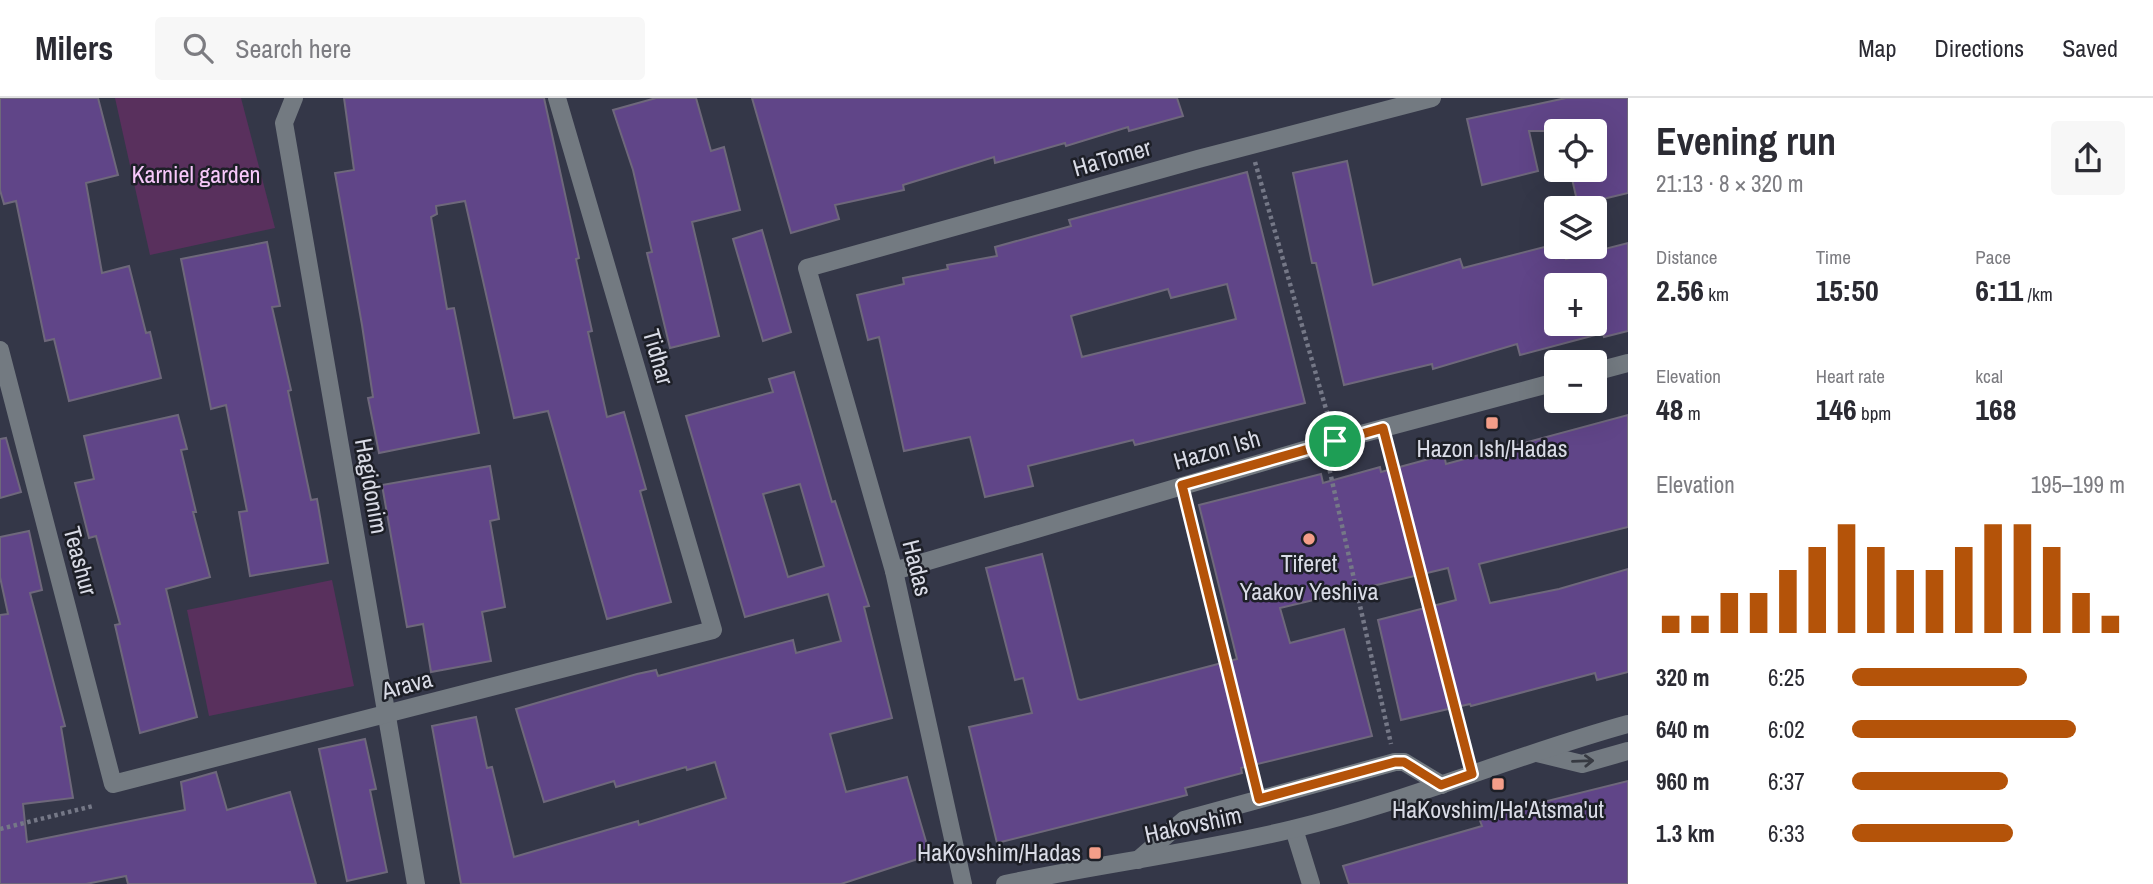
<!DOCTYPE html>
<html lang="en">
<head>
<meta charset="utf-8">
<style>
  body { margin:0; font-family:"Archivo Narrow",sans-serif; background:#f7f7f7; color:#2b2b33; height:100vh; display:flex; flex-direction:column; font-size:26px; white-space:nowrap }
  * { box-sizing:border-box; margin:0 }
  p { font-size:23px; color:#7c7c81 }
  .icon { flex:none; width:38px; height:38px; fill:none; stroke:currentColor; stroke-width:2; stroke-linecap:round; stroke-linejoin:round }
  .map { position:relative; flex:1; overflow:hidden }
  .drawer { display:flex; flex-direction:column; background:#fff; width:525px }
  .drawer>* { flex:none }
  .buttons { position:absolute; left:1544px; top:21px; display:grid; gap:14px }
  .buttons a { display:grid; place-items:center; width:63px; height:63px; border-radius:7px; background:#fff; box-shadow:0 7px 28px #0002; font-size:35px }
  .pin { position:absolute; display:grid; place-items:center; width:60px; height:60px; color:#fff; margin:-30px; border:4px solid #fff; border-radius:50%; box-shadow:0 2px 7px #0007 }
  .round { display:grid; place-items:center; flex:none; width:74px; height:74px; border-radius:7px; background:#f7f7f7 }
  .overview { display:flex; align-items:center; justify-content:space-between; height:119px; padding:0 28px }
  h1 { font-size:38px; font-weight:700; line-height:52px }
  .figures { display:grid; grid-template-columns:repeat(3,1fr); gap:10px; height:119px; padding:7px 28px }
  .figures div { display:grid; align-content:center }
  .figures b { font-size:30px; font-weight:700 }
  .figures small { font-size:19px; font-weight:400 }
  .figures p { font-size:19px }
  .chart { height:196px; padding:14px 28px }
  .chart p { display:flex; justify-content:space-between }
  .chart svg { width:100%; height:126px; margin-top:7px; stroke:#b45309; stroke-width:6 }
  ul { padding:0 28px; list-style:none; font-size:23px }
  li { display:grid; grid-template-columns:112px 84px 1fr; align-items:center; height:52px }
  li i { height:18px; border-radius:9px; background:#b45309 }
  header { display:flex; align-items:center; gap:42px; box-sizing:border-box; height:98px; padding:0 35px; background:#fff; border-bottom:2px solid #e1e1e2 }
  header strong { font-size:33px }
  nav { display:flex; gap:38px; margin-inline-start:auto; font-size:24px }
  .search { width:490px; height:63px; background:#f7f7f7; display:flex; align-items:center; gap:18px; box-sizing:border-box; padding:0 24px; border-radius:7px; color:#7c7c81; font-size:26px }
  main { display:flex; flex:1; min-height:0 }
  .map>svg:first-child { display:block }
  .green { fill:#59305d }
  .building { fill:#604588; stroke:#6e687b; stroke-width:2; fill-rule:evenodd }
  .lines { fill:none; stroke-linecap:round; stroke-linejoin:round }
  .path { stroke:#757887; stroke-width:4.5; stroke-dasharray:3.5 3.5; stroke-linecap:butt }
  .minor { stroke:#737a81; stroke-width:18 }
  .oneway { stroke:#373a42 }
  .route-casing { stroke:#fff; stroke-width:14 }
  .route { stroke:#b45309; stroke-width:9 }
  .poi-dot { fill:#f49e89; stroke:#1d1f27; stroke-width:2.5 }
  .labels { text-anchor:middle; stroke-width:5; stroke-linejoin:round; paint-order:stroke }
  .street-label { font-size:24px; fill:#d9dbe6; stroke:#1d1f27 }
  .park-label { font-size:24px; fill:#f7c8fa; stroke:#1d1f27 }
  .poi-label { font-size:24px; fill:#d9dbe6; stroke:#1d1f27 }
</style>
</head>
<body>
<header>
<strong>Milers</strong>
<div class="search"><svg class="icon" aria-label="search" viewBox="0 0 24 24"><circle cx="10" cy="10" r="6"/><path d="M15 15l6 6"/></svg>Search here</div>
<nav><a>Map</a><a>Directions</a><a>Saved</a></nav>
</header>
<main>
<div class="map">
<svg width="1628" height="786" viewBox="0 0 1628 786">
  <rect width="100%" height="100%" fill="#343748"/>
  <!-- green -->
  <g class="green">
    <path d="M 115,0 L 241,0 L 275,130 L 150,157 Z"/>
    <path d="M 332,482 L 354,588 L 209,618 L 187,512 Z"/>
  </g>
  <!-- building -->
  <g class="building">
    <path d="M 0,0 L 98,0 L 118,77 L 86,85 L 102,175 L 129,168 L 146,235 L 150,234 L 161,280 L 69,303 L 54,241 L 45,243 L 16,103 L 4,106 L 0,92 Z"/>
    <path d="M 344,0 L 544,0 L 579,160 L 576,161 L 592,233 L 588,234 L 607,319 L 624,314 L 646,391 L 640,393 L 671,504 L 607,521 L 548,313 L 514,320 L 465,103 L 436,108 L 437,116 L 431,119 L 447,211 L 454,210 L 479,335 L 379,355 L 368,300 L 373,299 L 362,227 L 335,75 L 354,72 Z"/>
    <path d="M 656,0 L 696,0 L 711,53 L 724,49 L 740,112 L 692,124 L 719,238 L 670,250 L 647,155 L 652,154 L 633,72 L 613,12 Z"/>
    <path d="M 752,0 L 1177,0 L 1183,18 L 1129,33 L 1128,29 L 1066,48 L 1065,45 L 995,65 L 994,59 L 903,87 L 904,92 L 835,107 L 839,121 L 791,135 Z"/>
    <path d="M 1566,0 L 1628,0 L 1628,95 L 1578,107 L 1570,72 L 1594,72 L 1594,33 L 1529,33 L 1538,73 L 1482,87 L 1467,21 Z"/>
    <path d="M 1347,63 L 1373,187 L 1460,161 L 1463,170 L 1556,146 L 1556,149 L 1563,149 L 1566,161 L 1628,145 L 1628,233 L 1604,239 L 1603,235 L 1520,257 L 1517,246 L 1433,271 L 1432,266 L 1344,287 L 1316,165 L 1312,165 L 1293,75 ZM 1556,187 L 1594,187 L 1601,226 L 1556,226 Z"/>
    <path d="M 1247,74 L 1305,305 L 1135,347 L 1133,342 L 1028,368 L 1033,388 L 985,399 L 970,339 L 904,353 L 879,239 L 868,242 L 857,197 L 904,186 L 903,180 L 948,171 L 947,167 L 997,158 L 995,149 L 1071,128 L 1069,122 ZM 1227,186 L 1236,221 L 1082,259 L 1071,218 L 1168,191 L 1171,200 Z"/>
    <path d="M 762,132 L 791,234 L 763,243 L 733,141 Z"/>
    <path d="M 267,144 L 280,208 L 272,209 L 291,292 L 288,293 L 311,402 L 317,401 L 328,465 L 250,478 L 239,414 L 247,413 L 226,307 L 211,311 L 181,161 Z"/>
    <path d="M 794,274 L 832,404 L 835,403 L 869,508 L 864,509 L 892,620 L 830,636 L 846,694 L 907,679 L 930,757 L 841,786 L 461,786 L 432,628 L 476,619 L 487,670 L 492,669 L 514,759 L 638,723 L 639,727 L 726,700 L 715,664 L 687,672 L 686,669 L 616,689 L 614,683 L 544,704 L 516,611 L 637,576 L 656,572 L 658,578 L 793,542 L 796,555 L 841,543 L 828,496 L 745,519 L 686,318 L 773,294 L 769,281 ZM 800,386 L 824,468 L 788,479 L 763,396 Z"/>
    <path d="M 178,317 L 187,351 L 181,352 L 196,414 L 193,414 L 210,479 L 166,491 L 197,619 L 140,635 L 115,527 L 120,526 L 96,438 L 89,440 L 75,385 L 94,381 L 84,338 Z"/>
    <path d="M 1628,317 L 1628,429 L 1479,466 L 1490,505 L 1559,491 L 1628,471 L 1628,574 L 1597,582 L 1595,575 L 1471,608 L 1470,606 L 1401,622 L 1378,522 L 1456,502 L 1448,470 L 1280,510 L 1290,545 L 1344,531 L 1372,638 L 1241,670 L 1242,675 L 1185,690 L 1187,697 L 997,745 L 969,629 L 1032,615 L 1023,580 L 1015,582 L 986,470 L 1042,456 L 1078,601 L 1081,602 L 1237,561 L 1199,407 L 1321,376 L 1323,385 L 1380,369 L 1381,374 L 1444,357 L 1446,366 Z"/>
    <path d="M 6,340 L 21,394 L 0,400 L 0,341 Z"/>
    <path d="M 490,368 L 499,421 L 490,423 L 505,509 L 482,514 L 491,563 L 431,574 L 423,526 L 407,529 L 382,387 Z"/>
    <path d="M 29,433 L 42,492 L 30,495 L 65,628 L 61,629 L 73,700 L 23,706 L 27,744 L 185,712 L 181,684 L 216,674 L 227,712 L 290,694 L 316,786 L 128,786 L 126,778 L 86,786 L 0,786 L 0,517 L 8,516 L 0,479 L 0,439 Z"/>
    <path d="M 365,641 L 376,691 L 370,692 L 387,774 L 347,783 L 319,651 Z"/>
    <path d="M 1628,683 L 1628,786 L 1349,786 L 1343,768 L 1482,728 L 1479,720 Z"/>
  </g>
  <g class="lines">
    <!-- path -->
    <g class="path">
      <path d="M 1255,64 L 1330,325"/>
      <path d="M 1388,348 L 1467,658"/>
      <path d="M 1328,365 L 1391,646"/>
      <path d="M 1187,406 L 1254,683"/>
      <path d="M 0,731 L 93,708"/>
    </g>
    <!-- minor -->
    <g class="minor">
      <path d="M 294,0 L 284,25 L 416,786"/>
      <path d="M 0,252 L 113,686 L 713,532 L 557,0"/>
      <path d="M 1594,274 L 1628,265"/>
      <path d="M 894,473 L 1335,343 L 1556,284"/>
      <path d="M 1537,655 L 1582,666 L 1628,653"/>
      <path d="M 1294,731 L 1311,786"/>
      <path d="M 1138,762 L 1184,722 L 1395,664 L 1404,664 L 1442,687"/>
      <path d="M 963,786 L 894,473 L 807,170 L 1198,61 L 1432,0"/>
      <path d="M 1005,786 C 1101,766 1198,754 1293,731 C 1407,704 1515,657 1628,626"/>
    </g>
  </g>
  <!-- one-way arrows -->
  <defs><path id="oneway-shaft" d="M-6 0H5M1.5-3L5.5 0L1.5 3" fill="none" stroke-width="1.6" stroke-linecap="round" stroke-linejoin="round" transform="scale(1.75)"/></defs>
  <use class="oneway" href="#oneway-shaft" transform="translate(1583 663) rotate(-2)"/>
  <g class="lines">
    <!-- route casing -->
    <g class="route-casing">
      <path id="route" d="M 1383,330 L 1472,676 L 1441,687 L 1404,664 L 1395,664 L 1259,701 L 1182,387 Z"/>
    </g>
    <!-- route -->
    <use href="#route" class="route"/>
  </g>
  <!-- markers -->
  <g class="poi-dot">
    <rect x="1485" y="318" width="14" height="14" rx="3.5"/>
    <circle cx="1309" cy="441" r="7"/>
    <rect x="1491" y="679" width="14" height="14" rx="3.5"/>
    <rect x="1088" y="748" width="14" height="14" rx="3.5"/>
  </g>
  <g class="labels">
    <!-- street labels -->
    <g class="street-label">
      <text transform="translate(1112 60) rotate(-16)" y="8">HaTomer</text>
      <text transform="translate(658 259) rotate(74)" y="8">Tidhar</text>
      <text transform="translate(1217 352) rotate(-16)" y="8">Hazon Ish</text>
      <text transform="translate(371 388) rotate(80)" y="8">Hagidonim</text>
      <text transform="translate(80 463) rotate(75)" y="8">Teashur</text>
      <text transform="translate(917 470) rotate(76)" y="8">Hadas</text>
      <text transform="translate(407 587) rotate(-15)" y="8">Arava</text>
      <text transform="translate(1193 727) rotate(-12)" y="8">Hakovshim</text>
    </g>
    <!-- park labels -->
    <g class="park-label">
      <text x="196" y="85">Karniel garden</text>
    </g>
    <!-- poi labels -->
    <g class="poi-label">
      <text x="1492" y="359">Hazon Ish/Hadas</text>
      <text x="1309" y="474">Tiferet<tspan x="1309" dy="28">Yaakov Yeshiva</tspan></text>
      <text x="1498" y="720">HaKovshim/Ha'Atsma'ut</text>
      <text x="1081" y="763" text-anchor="end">HaKovshim/Hadas</text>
    </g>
  </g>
</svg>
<div class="buttons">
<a><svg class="icon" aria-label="locate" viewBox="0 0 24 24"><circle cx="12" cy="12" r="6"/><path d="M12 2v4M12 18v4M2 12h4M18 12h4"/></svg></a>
<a><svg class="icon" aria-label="layers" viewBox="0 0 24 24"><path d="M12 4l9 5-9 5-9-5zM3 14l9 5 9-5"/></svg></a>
<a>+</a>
<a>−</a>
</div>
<div class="pin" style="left:1335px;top:343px;background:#1e9e55"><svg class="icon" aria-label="arrive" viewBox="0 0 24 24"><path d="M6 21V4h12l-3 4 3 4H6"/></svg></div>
</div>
<section class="drawer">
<div class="overview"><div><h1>Evening run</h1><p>21:13 · 8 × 320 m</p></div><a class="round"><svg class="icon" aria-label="share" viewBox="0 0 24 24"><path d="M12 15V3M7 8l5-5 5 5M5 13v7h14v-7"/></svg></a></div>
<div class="figures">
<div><p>Distance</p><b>2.56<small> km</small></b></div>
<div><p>Time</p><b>15:50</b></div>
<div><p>Pace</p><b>6:11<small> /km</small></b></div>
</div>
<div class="figures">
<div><p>Elevation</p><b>48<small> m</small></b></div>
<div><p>Heart rate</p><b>146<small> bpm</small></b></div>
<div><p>kcal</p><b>168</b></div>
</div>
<div class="chart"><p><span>Elevation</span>195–199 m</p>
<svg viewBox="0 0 160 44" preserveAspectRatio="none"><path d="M5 44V38M15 44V38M25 44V30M35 44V30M45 44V22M55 44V14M65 44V6M75 44V14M85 44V22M95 44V22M105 44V14M115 44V6M125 44V6M135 44V14M145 44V30M155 44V38"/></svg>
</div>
<ul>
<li><b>320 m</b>6:25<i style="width:64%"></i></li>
<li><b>640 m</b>6:02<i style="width:82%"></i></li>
<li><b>960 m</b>6:37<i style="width:57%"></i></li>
<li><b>1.3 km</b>6:33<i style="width:59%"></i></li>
</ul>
</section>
</main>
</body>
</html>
